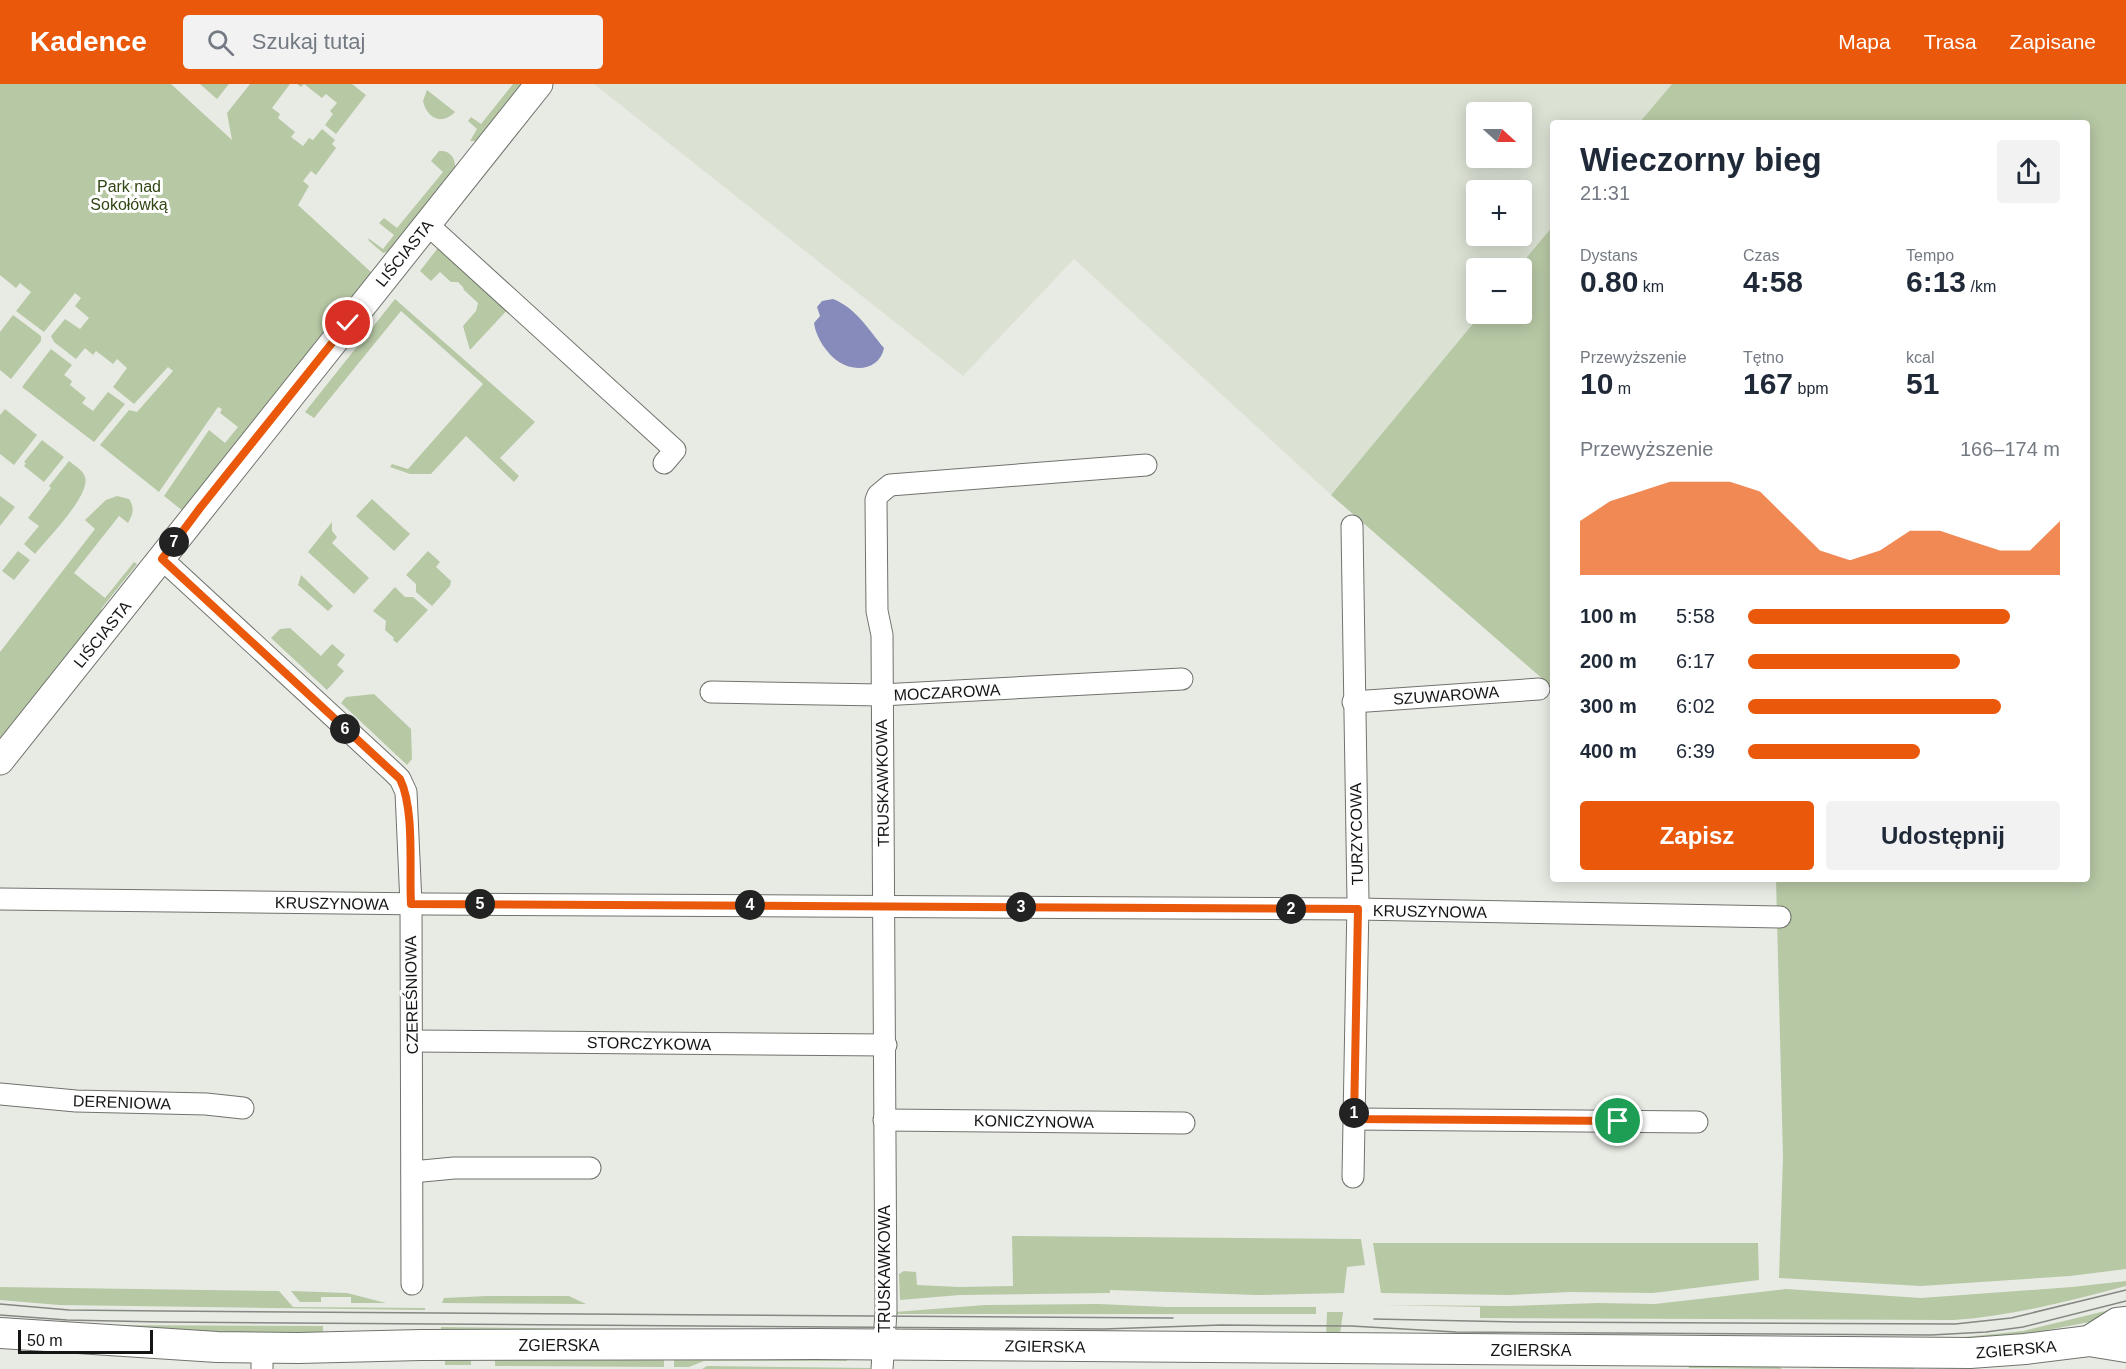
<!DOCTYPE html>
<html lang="pl">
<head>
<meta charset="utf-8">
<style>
  body { margin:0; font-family:Arial,sans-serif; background:#f2f2f3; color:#1f2937; height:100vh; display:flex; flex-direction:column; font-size:22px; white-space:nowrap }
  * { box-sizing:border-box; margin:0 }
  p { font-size:20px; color:#747a83 }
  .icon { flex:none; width:33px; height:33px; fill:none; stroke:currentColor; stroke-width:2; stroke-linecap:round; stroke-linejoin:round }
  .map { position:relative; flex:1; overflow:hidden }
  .panel { position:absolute; left:1550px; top:36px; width:540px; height:762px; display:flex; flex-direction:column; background:#fff; border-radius:6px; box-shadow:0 3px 15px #0003 }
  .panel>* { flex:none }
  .needle { width:39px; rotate:111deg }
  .fabs { position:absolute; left:1466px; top:18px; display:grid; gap:12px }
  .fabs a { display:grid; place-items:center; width:66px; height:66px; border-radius:6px; background:#fff; box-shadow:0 3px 15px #0003; font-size:30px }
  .scale { position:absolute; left:18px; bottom:15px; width:135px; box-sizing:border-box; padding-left:6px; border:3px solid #151614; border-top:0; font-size:16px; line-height:21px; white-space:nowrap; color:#151614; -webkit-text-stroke:4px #fff; paint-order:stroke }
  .pin { position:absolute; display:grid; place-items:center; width:51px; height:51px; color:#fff; margin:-26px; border:3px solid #fff; border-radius:50%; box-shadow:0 2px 6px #0007 }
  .km { position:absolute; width:30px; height:30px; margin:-15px; border-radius:50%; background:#222; color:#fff; font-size:16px; line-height:30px; text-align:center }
  .round { display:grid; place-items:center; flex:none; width:63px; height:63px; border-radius:6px; background:#f2f2f3 }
  .summary { display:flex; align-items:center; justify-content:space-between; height:102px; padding:0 30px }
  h1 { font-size:33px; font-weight:800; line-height:45px }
  .stats { display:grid; grid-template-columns:repeat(3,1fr); gap:9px; height:102px; padding:6px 30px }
  .stats div { display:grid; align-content:center }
  .stats b { font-size:30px; font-weight:800 }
  .stats small { font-size:16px; font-weight:400 }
  .stats p { font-size:16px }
  .chart { height:168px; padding:12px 30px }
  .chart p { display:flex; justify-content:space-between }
  .chart svg { width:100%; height:108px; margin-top:6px; fill:#ea580c; opacity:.7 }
  .primary-button { display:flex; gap:12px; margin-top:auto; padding:12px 30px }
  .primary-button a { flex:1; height:69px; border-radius:6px; background:#ea580c; color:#fff; font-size:24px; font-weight:800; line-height:69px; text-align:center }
  .primary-button a+a { background:#f2f2f3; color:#1f2937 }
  ul { padding:0 30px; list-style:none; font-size:20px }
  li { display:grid; grid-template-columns:96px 72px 1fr; align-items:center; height:45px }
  li i { height:15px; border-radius:8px; background:#ea580c }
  header { display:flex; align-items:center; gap:36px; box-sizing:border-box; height:84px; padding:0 30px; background:#ea580c; color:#fff }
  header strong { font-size:28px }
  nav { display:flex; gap:33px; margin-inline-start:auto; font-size:21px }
  .search { width:420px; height:54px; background:#f2f2f3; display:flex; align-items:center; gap:15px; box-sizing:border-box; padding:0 21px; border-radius:6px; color:#747a83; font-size:22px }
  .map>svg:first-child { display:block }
  .built { fill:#dbe2d4; fill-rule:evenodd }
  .green { fill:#b7c8a5 }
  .water { fill:#868bbb }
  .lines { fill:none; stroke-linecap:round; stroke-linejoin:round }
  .minor-casing { stroke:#70736d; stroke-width:23 }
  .tertiary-casing { stroke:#70736d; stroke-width:29 }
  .secondary-casing { stroke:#70736d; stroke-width:32 }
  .minor { stroke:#fff; stroke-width:21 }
  .tertiary { stroke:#fff; stroke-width:27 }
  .secondary { stroke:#fff; stroke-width:30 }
  .tram { stroke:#858782; stroke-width:1.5 }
  .route-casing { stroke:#fff; stroke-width:12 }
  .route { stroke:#ea580c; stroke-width:8 }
  .labels { text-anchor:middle; stroke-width:6; stroke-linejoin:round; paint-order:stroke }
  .park-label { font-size:16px; fill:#314612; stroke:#fff }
  .street-label { font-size:16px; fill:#151614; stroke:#fff }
</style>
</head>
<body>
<header>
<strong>Kadence</strong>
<div class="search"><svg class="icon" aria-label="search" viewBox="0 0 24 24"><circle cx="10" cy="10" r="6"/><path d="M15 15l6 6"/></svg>Szukaj tutaj</div>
<nav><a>Mapa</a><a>Trasa</a><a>Zapisane</a></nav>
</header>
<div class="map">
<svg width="2126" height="1285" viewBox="0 0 2126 1285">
  <rect width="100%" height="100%" fill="#e8ebe4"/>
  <!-- built -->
  <path class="built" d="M 594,0 L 1672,0 L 1639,39 L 1552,39 L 1552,143 L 1518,184 L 1476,184 L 1476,230 L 1481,230 L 1331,411 L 1074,175 L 963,292 ZM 1476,28 L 1521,28 L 1521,74 L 1476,74 ZM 1476,106 L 1521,106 L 1521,152 L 1476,152 Z"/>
  <!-- green -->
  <g class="green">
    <path d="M 0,0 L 171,0 L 232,56 L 227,29 L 250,0 L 290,0 L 272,24 L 280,30 L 278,34 L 295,48 L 291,53 L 303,62 L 309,54 L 313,56 L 322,45 L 335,56 L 332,60 L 336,64 L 316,91 L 311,87 L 303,97 L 309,102 L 298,121 L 372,189 L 183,427 L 164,412 L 209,346 L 225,359 L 238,343 L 220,329 L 222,325 L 218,323 L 159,408 L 100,361 L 129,326 L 137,328 L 173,287 L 168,283 L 134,320 L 113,303 L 127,284 L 117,275 L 113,280 L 96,267 L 93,271 L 85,264 L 76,275 L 54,258 L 51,252 L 65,235 L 80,245 L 89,234 L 75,222 L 81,214 L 75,209 L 44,248 L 16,227 L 31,208 L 20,199 L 16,204 L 0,191 Z"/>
    <path d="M 200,0 L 229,0 L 217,15 Z"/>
    <path d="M 297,0 L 352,0 L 366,11 L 336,50 L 325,41 L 333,30 L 330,27 L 337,19 L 326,10 L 322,14 L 304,0 L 301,3 Z"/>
    <path d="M 513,0 L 525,0 L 477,57 L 470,57 L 477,45 L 468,37 L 471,33 L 481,40 Z"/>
    <path d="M 1672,0 L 2126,0 L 2126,1185 L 2070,1192 L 1921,1202 L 1779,1194 L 1783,1073 L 1776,795 L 2086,795 L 2086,39 L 1639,39 Z"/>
    <path d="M 427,6 L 455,28 C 441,42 427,34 423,17 Z"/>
    <path d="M 439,67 C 450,66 456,74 455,85 L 390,167 L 383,169 L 369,157 L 368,154 L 383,165 L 394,151 L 379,139 L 384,134 L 397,144 L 443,88 L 431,77 Z"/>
    <path d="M 1552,143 L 1552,603 L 1331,411 L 1481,230 L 1521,230 L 1521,184 L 1518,184 Z"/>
    <path d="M 441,160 L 510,223 L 470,266 L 463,242 L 476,227 L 478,219 L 464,206 L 463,203 L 458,198 L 451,198 L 440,188 L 431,197 L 420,187 Z"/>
    <path d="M 395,215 L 535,338 L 500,374 L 519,392 L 514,398 L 466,352 L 431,390 L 410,390 L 390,383 L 392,380 L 408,385 L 483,300 L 401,227 L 314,334 L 305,328 Z"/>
    <path d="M 13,231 L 41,252 L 41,257 L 11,295 L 0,286 L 0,248 Z"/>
    <path d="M 51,265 L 72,281 L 64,291 L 72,297 L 70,301 L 86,314 L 82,319 L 93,327 L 108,308 L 125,320 L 94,358 L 22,303 Z"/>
    <path d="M 5,325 L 37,351 L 14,381 L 0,370 L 0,331 Z"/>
    <path d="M 42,356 L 64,373 L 44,398 L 24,382 L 26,379 L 24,378 Z"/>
    <path d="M 69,377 C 74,381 83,386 85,393 C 91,411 47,455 35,470 L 24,460 L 39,442 L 28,434 L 51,404 L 49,402 Z"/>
    <path d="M 0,412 L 15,423 L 0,442 Z"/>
    <path d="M 117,412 L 129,415 C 135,424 133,430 128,439 L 119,432 L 74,489 L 105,514 L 134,478 L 137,480 L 101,525 L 106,530 L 0,661 L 0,568 L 95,445 L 85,436 L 106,416 Z"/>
    <path d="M 372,415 L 410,450 L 394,467 L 356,432 Z"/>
    <path d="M 332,438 L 332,447 L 337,453 L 332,459 L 369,494 L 354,510 L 308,468 Z"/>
    <path d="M 18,467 L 30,476 L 14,496 L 2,487 Z"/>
    <path d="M 428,467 L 440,478 L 436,483 L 451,497 L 450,502 L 432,522 L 416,508 L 416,500 L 406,491 Z"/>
    <path d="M 301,491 L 333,522 L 328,527 L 298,501 Z"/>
    <path d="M 395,503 L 405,513 L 413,513 L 428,526 L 397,559 L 393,556 L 394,554 L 385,546 L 386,537 L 373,527 Z"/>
    <path d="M 290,544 L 321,572 L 332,560 L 345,571 L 337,581 L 344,587 L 327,606 L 271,554 L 280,545 Z"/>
    <path d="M 374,610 L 411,645 L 412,675 L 407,681 L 341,619 L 346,613 Z"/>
    <path d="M 1012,1152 L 1361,1155 L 1365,1181 L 1347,1183 L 1344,1209 L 1257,1211 L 1110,1206 L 1110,1209 L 960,1211 L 900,1216 L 899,1190 L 904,1187 L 916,1188 L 917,1201 L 959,1203 L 1013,1202 Z"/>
    <path d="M 1373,1159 L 1758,1159 L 1759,1196 L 1653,1209 L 1570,1208 L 1508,1211 L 1381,1209 Z"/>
    <path d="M 2126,1197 L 2126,1202 C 2069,1217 2013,1232 1954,1236 L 1480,1234 L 1480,1223 L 1383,1221 L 1508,1222 L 1598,1219 L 1655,1220 L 1786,1205 L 1921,1214 L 2072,1203 Z"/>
    <path d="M 0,1203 L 279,1207 L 293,1223 L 425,1224 L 425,1226 L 59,1221 L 0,1216 Z"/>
    <path d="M 291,1207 L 347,1209 L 386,1219 L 351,1219 L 351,1213 L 321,1213 L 321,1218 L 300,1218 Z"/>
    <path d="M 487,1212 L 569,1212 L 586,1220 L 442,1219 L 444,1214 Z"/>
    <path d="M 1098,1220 L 1167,1223 L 1316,1223 L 1316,1230 L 895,1230 L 895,1228 L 985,1221 Z"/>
    <path d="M 2126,1222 L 2126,1231 L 2016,1252 L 1925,1257 L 2023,1247 Z"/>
    <path d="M 1327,1228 L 1343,1228 L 1340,1250 L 1326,1253 Z"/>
    <path d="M 100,1241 L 323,1242 L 323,1249 L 257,1250 Z"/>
    <path d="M 441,1243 L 628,1245 L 441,1251 Z"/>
    <rect x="445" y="1273" width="26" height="8"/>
    <path d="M 495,1273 L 664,1274 L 664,1283 L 495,1282 Z"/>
    <path d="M 847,1273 L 847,1277 L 704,1277 L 689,1283 L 674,1283 L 674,1274 Z"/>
    <path d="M 1688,1280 L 1778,1282 L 1782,1285 L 1689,1284 Z"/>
    <path d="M 1915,1281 L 1914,1285 L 1811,1284 L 1811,1282 Z"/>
    <path d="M 707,1282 L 870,1284 L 871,1285 L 702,1285 Z"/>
  </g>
  <!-- water -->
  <path class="water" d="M 833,215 C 856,224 868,245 884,264 C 880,285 856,289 839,278 C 827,270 816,254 814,239 L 820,232 L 817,223 L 822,217 Z"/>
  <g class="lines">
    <!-- minor casing -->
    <g class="minor-casing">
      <g id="minor">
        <path d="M 427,140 L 675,366 L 664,379"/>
        <path d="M 1352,442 L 1358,817 L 1353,1093"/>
        <path d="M 162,475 L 393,688 L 400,695 L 406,708 L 411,820 L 412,1200"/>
        <path d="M 711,608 L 881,611 L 1182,595"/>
        <path d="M 1353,618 L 1539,605"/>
        <path d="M 0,815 L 428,820 L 1357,825 L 1780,833"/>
        <path d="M 412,957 L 886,961"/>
        <path d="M 0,1010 L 76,1017 L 206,1020 L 243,1024"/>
        <path d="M 1354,1035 L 1697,1038"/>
        <path d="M 884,1036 L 1184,1039"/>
        <path d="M 412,1088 L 454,1084 L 590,1084"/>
        <path d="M 262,1285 L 262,1264"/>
        <path d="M 882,1285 L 886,1228 L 882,551 L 877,527 L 876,416 L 878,411 L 890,401 L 1146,381"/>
      </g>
    </g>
    <!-- tertiary casing -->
    <g class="tertiary-casing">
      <path id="tertiary" d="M 0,677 C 180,452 358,225 539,0"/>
    </g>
    <!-- secondary casing -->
    <g class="secondary-casing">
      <g id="secondary">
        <path d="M 0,1249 L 217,1263 L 298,1264 L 421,1261 L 815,1260 L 1970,1269 L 2025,1265 L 2089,1257 L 2126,1263"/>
        <path d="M 2089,1257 L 2117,1239 L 2126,1238"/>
      </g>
    </g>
    <!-- minor -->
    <use href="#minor" class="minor"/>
    <!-- tertiary -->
    <use href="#tertiary" class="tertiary"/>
    <!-- secondary -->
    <use href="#secondary" class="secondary"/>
    <!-- tram -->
    <g class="tram">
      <path d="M 0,1220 L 69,1226 L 163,1227 L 1173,1234"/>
      <path d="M 0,1231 L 67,1236 L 161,1238 L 1104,1245 L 1221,1241 L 1351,1242 L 1456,1248 L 1931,1251 L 1986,1248 L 2023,1243 L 2126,1217"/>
      <path d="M 1374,1235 L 1518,1238 L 1955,1240 L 2011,1234 L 2126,1206"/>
    </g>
  </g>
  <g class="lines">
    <!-- route casing -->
    <g class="route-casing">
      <path id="route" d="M 348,239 L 200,424 L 162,475 L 400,695 C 415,726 409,784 411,820 L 1358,825 L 1354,1035 L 1618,1037"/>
    </g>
    <!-- route -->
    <use href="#route" class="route"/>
  </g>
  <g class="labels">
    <!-- park labels -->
    <g class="park-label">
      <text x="129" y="108">Park nad<tspan x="129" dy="18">Sokołówką</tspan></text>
    </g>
    <!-- street labels -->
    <g class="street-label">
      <text transform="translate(404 169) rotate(-51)" y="6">LIŚCIASTA</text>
      <text transform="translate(102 550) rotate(-51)" y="6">LIŚCIASTA</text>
      <text transform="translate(947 608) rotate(-3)" y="6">MOCZAROWA</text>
      <text transform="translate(1446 611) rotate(-4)" y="6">SZUWAROWA</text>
      <text transform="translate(882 699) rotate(-91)" y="6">TRUSKAWKOWA</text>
      <text transform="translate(1356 750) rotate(-91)" y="6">TURZYCOWA</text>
      <text transform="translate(332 819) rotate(1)" y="6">KRUSZYNOWA</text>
      <text transform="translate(1430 827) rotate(1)" y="6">KRUSZYNOWA</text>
      <text transform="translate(411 911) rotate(-91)" y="6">CZEREŚNIOWA</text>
      <text transform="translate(649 959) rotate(1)" y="6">STORCZYKOWA</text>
      <text transform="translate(122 1018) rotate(2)" y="6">DERENIOWA</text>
      <text transform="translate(1034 1037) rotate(1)" y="6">KONICZYNOWA</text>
      <text transform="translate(884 1185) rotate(-90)" y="6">TRUSKAWKOWA</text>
      <text x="559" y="1267">ZGIERSKA</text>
      <text transform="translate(1045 1262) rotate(1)" y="6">ZGIERSKA</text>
      <text transform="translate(2016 1265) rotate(-5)" y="6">ZGIERSKA</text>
      <text x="1531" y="1272">ZGIERSKA</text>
    </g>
  </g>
</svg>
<div class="fabs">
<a><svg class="needle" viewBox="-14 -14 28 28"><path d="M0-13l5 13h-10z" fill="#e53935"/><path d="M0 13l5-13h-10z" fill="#747a83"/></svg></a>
<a>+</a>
<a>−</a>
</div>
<div class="scale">50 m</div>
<div class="pin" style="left:1618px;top:1037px;background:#1e9e55"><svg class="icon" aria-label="arrive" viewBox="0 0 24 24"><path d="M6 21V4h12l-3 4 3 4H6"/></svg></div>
<div class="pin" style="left:348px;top:239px;background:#d93025"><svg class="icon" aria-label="check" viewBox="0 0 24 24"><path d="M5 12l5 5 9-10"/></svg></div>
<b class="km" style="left:1354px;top:1029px">1</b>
<b class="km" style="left:1291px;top:825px">2</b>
<b class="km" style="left:1021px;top:823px">3</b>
<b class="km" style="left:750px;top:821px">4</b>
<b class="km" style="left:480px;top:820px">5</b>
<b class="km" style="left:345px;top:645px">6</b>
<b class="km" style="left:174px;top:458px">7</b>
<section class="panel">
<div class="summary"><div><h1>Wieczorny bieg</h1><p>21:31</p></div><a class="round"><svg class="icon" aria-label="share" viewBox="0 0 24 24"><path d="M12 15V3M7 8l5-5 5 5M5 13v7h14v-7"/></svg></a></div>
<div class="stats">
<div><p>Dystans</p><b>0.80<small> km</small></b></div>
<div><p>Czas</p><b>4:58</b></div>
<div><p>Tempo</p><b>6:13<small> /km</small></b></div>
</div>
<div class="stats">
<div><p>Przewyższenie</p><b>10<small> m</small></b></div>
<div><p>Tętno</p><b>167<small> bpm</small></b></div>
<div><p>kcal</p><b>51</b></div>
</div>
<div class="chart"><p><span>Przewyższenie</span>166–174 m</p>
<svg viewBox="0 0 160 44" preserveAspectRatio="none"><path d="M0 44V22L10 14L20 10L30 6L40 6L50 6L60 10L70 22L80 34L90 38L100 34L110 26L120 26L130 30L140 34L150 34L160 22V44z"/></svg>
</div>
<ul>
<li><b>100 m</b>5:58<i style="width:84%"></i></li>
<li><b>200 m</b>6:17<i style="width:68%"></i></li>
<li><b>300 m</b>6:02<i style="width:81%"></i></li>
<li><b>400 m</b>6:39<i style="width:55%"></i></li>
</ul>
<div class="primary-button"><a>Zapisz</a><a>Udostępnij</a></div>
</section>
</div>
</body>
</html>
